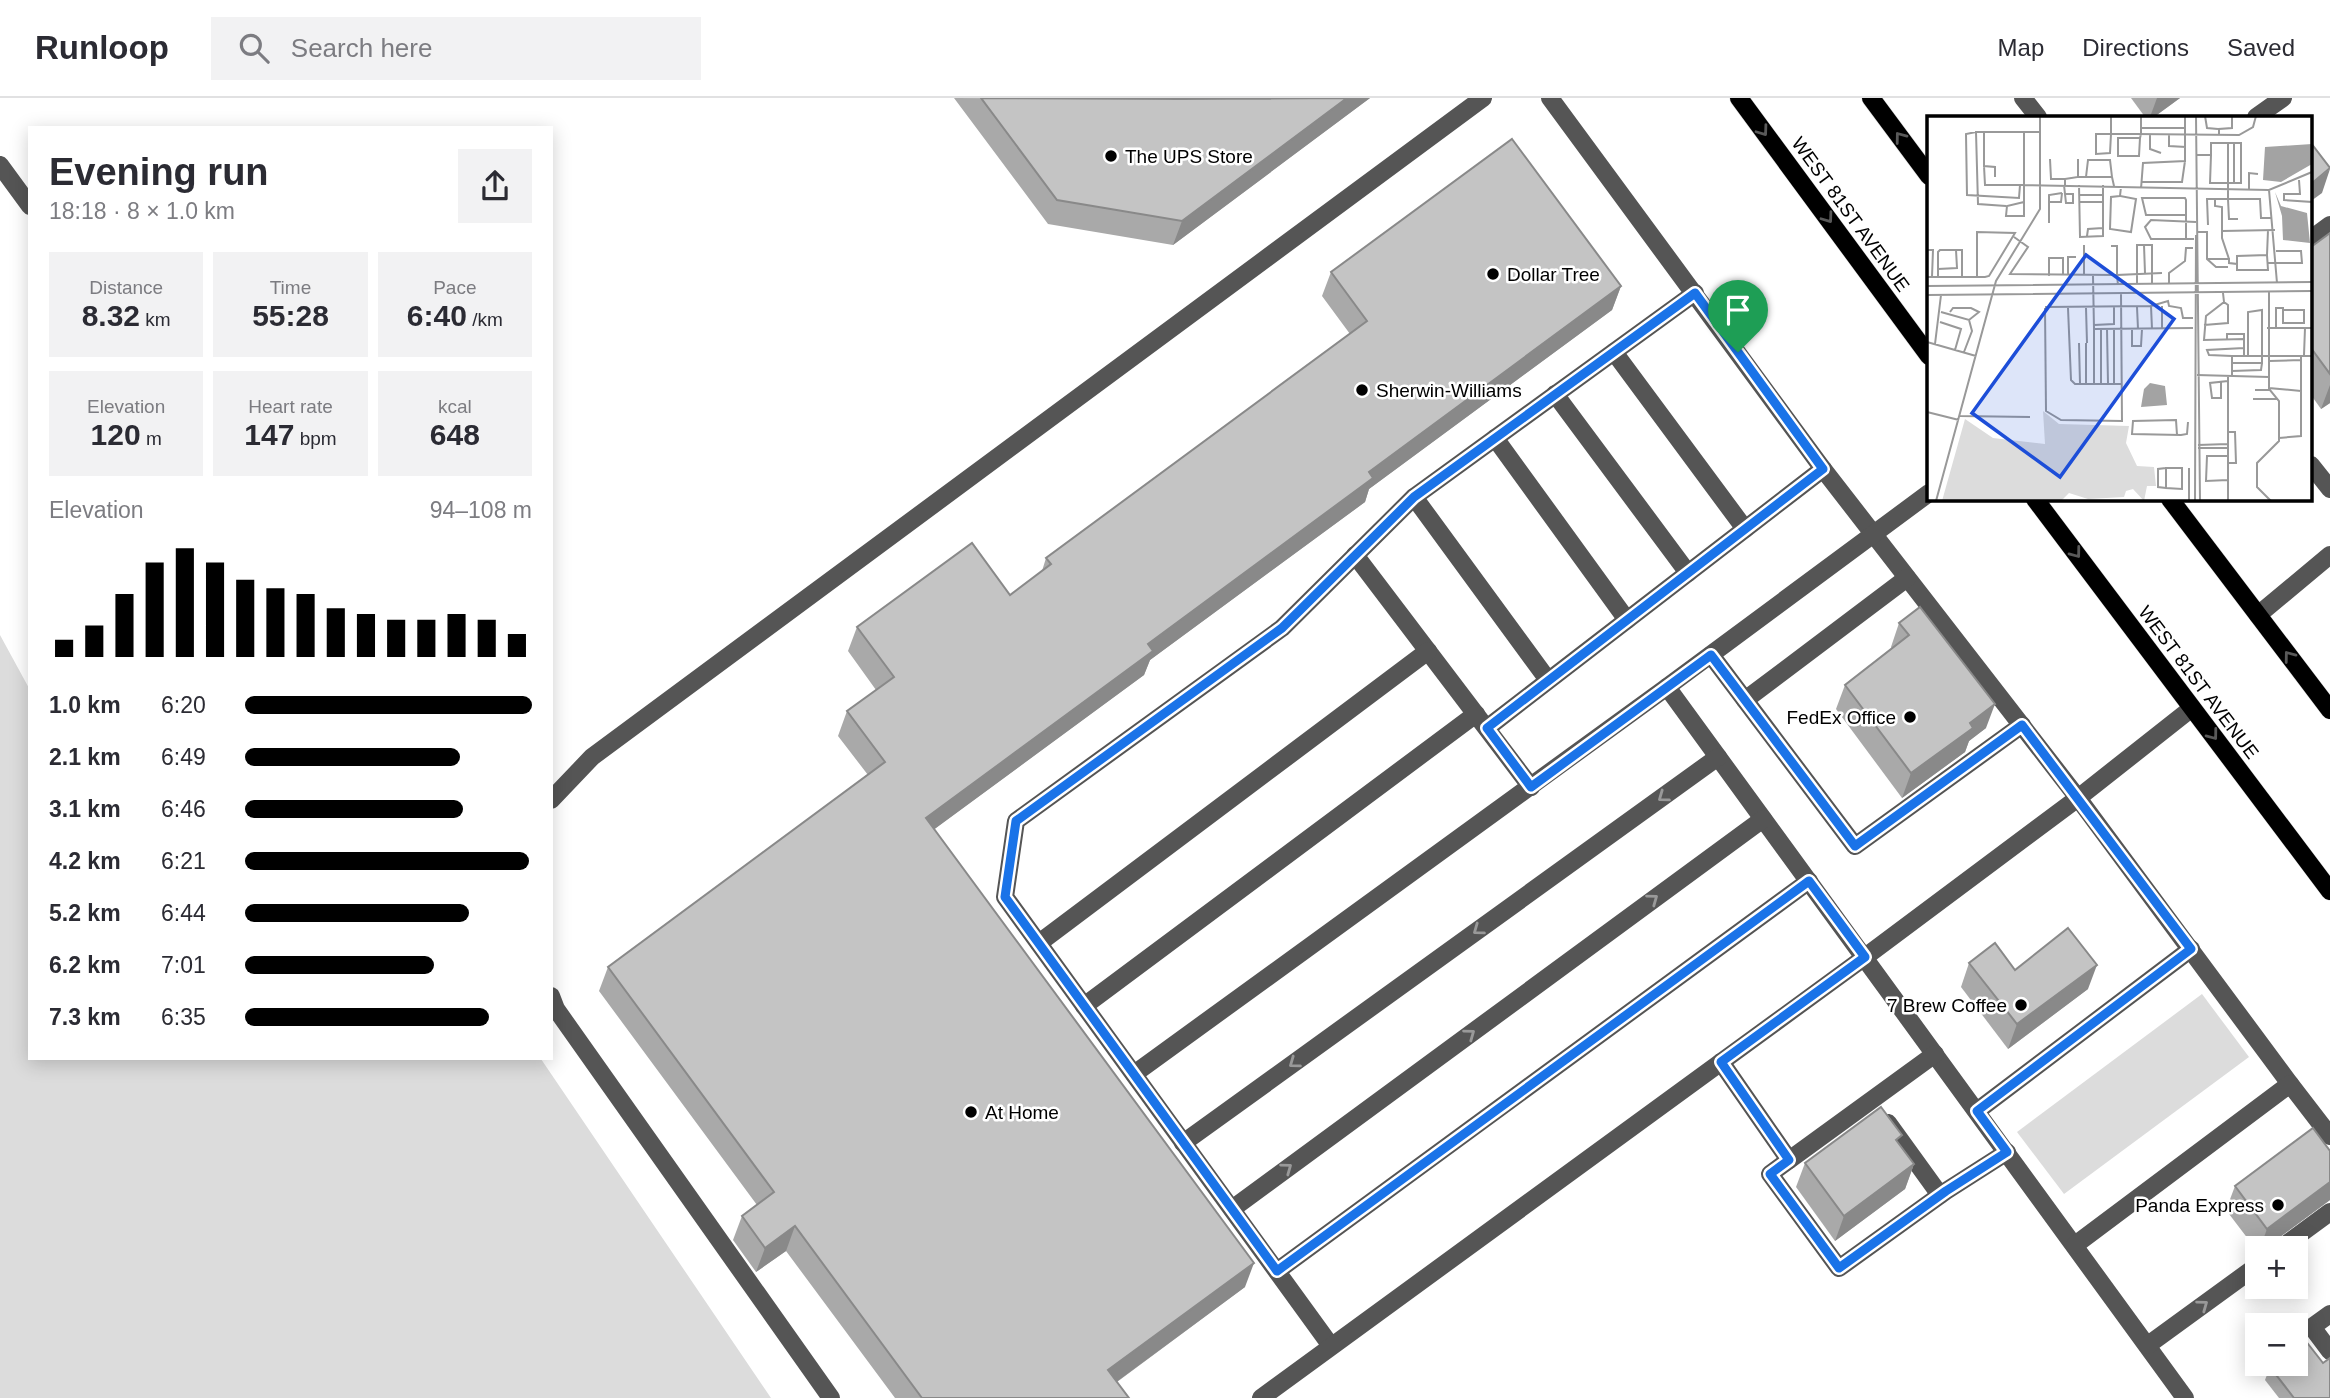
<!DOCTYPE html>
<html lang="en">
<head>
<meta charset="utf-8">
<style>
  body { margin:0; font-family:Helvetica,sans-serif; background:#f2f2f3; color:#2b2b33; height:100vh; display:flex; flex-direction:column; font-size:26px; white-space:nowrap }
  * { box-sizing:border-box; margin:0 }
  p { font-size:23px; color:#7c7c81 }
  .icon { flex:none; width:38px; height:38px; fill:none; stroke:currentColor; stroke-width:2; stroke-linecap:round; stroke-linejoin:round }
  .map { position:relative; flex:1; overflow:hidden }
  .side { position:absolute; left:28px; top:28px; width:525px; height:934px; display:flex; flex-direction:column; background:#fff; border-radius:0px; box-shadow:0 4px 18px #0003 }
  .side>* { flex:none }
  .tools { position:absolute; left:2245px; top:1138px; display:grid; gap:14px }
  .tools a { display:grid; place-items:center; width:63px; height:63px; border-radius:0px; background:#fff; box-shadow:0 4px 18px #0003; font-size:35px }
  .pin { position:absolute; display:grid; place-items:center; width:60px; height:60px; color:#fff; margin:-72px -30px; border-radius:50% 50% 50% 0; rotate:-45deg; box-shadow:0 0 7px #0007 }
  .pin .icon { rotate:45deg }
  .round { display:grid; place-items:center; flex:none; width:74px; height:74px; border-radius:0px; background:#f2f2f3 }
  .overview { display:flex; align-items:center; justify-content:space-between; height:119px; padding:0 21px }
  h1 { font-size:38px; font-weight:700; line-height:52px }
  .metrics { display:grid; grid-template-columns:repeat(3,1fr); gap:10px; height:119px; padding:7px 21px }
  .metrics div { display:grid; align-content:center; border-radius:0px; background:#f2f2f3; text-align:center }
  .metrics b { font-size:30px; font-weight:700 }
  .metrics small { font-size:19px; font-weight:400 }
  .metrics p { font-size:19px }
  .chart { height:196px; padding:14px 21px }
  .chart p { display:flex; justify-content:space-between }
  .chart svg { width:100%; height:126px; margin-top:7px; stroke:#000; stroke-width:6 }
  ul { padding:0 21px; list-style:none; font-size:23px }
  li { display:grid; grid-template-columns:112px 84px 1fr; align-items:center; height:52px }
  li i { height:18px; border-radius:9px; background:#000 }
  header { display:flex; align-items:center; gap:42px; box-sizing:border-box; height:98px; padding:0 35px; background:#fff; border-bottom:2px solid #e1e1e2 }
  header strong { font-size:33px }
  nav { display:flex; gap:38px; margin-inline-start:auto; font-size:24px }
  .search { width:490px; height:63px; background:#f2f2f3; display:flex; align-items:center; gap:18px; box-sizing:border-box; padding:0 24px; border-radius:0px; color:#7c7c81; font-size:26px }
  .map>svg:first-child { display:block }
  .green { fill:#dcdcdc }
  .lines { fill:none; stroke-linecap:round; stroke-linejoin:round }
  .major-casing { stroke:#dbdbdb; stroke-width:19 }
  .minor { stroke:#555; stroke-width:18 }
  .major { stroke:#000; stroke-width:18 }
  .wall { fill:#a9a9a9 }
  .shaded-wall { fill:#898989 }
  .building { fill:#c4c4c4; stroke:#898989; stroke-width:2 }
  .oneway { stroke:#595959 }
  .oneway2 { stroke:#999 }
  .route-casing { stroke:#fff; stroke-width:14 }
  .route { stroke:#1a73e8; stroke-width:9 }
  .poi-dot { fill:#000; stroke:#fff; stroke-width:2.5 }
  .labels { text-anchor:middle; stroke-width:5; stroke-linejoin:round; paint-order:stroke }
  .poi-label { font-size:19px; fill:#000; stroke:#fff; text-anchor:start }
  .street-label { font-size:19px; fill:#000; stroke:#fff }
  .inset-road { fill:none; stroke:#999; stroke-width:2 }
  .view { fill:#1d4ed8; fill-opacity:0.15; stroke:#1d4ed8; stroke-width:3.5 }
  .inset-edge { fill:none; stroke:#000; stroke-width:3.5 }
</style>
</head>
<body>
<header>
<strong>Runloop</strong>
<div class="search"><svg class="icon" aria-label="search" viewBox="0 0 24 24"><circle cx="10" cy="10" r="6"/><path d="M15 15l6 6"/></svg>Search here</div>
<nav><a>Map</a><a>Directions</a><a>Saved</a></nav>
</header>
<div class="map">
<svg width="2330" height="1300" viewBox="0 0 2330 1300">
  <rect width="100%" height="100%" fill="#fff"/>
  <!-- green -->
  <g class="green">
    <path d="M 0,537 L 30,592 L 30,961 L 541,961 L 771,1300 L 0,1300 Z"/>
    <path d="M 2202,896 L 2249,959 L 2064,1096 L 2017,1034 Z"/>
  </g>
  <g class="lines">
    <!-- major casing -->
    <g class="major-casing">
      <g id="major">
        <path d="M 1739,0 L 1929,258"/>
        <path d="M 1871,0 L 1929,78"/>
        <path d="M 2035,401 L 2330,793"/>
        <path d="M 2170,401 L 2330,612"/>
      </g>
    </g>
    <!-- minor -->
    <g class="minor">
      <path d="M 1550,0 L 1823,371 L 2078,700 L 2290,986"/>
      <path d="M 2023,0 L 2038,19"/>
      <path d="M 2256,19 L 2283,0"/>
      <path d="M 0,67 L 30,108"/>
      <path d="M 2311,141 L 2330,127"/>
      <path d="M 1614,254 L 1745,431"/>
      <path d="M 1555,296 L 1688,475"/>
      <path d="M 1495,340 L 1627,522"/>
      <path d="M 2311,367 L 2330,391"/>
      <path d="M 1929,395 L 1667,589 L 2185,1300"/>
      <path d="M 1414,399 L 1548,582"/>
      <path d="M 1355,457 L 1531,689"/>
      <path d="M 2258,517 L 2330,457"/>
      <path d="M 1711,557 L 1855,748 L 2022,627"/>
      <path d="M 1745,602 L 1907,480"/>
      <path d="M 1487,630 L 1823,371"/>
      <path d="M 551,702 L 592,659 L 1483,0"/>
      <path d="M 1039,845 L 1428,553"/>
      <path d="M 551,898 L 556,911 L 831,1300"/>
      <path d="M 1084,908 L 1476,616"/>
      <path d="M 1935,956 L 1770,1076 L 1839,1170 L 1946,1093 L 2007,1054"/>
      <path d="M 1721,964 L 1789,1062"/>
      <path d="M 1134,976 L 1667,589"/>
      <path d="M 1977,1013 L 2191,851"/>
      <path d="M 1888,1025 L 1940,1097"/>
      <path d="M 1183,1045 L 1718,659"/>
      <path d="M 1232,1111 L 1763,721"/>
      <path d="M 2075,1147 L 2290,986 L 2330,1038"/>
      <path d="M 2281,1150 L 2330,1114"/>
      <path d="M 1277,1173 L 1809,783"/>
      <path d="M 2330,1216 L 2312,1229 L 2330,1253"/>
      <path d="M 2148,1247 L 2258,1167"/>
      <path d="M 1331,1248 L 1005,799 L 1016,723 L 1282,530 L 1414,399 L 1695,195"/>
      <path d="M 1261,1300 L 1865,859 L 2078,700 L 2192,610"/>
    </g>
    <!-- major -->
    <use href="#major" class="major"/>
  </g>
  <!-- wall -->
  <g class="wall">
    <path d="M 954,0 L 1181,1 L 1370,0 L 1173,147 L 1048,126 Z"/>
    <path d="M 2131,0 L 2180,0 L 2154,19 L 2145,19 Z"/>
    <path d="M 2330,135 L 2330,305 L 2321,311 L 2311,297 L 2311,149 Z"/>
    <path d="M 1331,174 L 1621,188 L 1612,212 L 1369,391 L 1365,404 L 1150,562 L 1144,577 L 934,731 L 1245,1189 L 1117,1284 L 1129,1300 L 895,1300 L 786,1153 L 756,1174 L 733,1142 L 742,1118 L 757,1107 L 599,893 L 608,869 L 868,677 L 838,638 L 847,613 L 876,592 L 848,553 L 857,529 L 1010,497 L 1042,473 L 1046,460 L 1350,236 L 1322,198 Z"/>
    <path d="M 1899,525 L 1986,630 L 1969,643 L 1965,654 L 1902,700 L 1836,611 L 1845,587 L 1892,551 L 1891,549 Z"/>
    <path d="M 1969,865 L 2015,872 L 2088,891 L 2008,951 L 1961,889 Z"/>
    <path d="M 1899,1046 L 1914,1066 L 1905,1091 L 1835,1143 L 1796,1089 L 1805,1065 Z"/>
    <path d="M 2330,1053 L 2330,1102 L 2265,1150 L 2258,1150 L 2258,1154 L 2226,1112 L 2235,1088 Z"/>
    <path d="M 2323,1265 L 2330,1300 L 2279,1300 L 2265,1282 L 2270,1269 Z"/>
  </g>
  <!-- shaded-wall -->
  <g class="shaded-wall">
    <path d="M 1347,0 L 1370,0 L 1173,147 L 1182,123 Z"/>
    <path d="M 2157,0 L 2180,0 L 2154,19 L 2150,19 Z"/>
    <path d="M 2330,71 L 2322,95 L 2311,103 L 2311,86 Z"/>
    <path d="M 1621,188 L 1612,212 L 1369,391 L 1365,404 L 1150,562 L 1144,577 L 917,744 L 926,720 L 1369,374 Z"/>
    <path d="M 2330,287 L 2330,305 L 2321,311 Z"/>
    <path d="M 1995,606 L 1986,630 L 1969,643 L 1965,654 L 1902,700 L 1911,675 L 1970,625 Z"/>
    <path d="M 2097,867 L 2088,891 L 2008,951 L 2017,926 Z"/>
    <path d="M 1914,1066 L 1905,1091 L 1835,1143 L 1844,1118 Z"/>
    <path d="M 2330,1084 L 2330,1102 L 2265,1150 L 2260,1150 L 2267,1131 Z"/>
    <path d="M 795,1128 L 786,1153 L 756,1174 L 765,1150 Z"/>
    <path d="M 1254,1165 L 1245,1189 L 1100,1296 L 1108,1272 Z"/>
  </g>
  <!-- building -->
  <g class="building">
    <path d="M 981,0 L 1181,1 L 1347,0 L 1182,123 L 1057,102 Z"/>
    <path d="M 1512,41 L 1621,188 L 1369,374 L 1373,380 L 1148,546 L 1153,553 L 926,720 L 1254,1165 L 1108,1272 L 1129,1300 L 922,1300 L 795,1128 L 765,1150 L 742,1118 L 774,1094 L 608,869 L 885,664 L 847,613 L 894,579 L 857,529 L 972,445 L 1010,497 L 1051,466 L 1046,460 L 1367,223 L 1331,174 Z"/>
    <path d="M 2311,45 L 2330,70 L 2311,86 Z"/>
    <path d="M 2330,135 L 2330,276 L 2311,250 L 2311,149 Z"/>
    <path d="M 1920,509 L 1995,606 L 1970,625 L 1973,630 L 1911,675 L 1845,587 L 1909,537 L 1899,525 Z"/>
    <path d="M 2068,830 L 2097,867 L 2017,926 L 1969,865 L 1995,845 L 2015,872 Z"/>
    <path d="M 1881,1009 L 1902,1037 L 1896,1042 L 1914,1066 L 1844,1118 L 1805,1065 Z"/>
    <path d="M 2313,1030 L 2330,1053 L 2330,1084 L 2267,1131 L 2235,1088 Z"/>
    <path d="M 2305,1242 L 2323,1265 L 2330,1260 L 2330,1300 L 2294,1300 L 2270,1269 L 2275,1265 L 2296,1265 L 2296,1249 Z"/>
  </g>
  <!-- one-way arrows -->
  <defs><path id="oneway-chevron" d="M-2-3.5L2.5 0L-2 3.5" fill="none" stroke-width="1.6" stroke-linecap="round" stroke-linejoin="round" transform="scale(1.75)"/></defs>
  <g class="oneway">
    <use href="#oneway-chevron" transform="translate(1763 33) rotate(54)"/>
    <use href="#oneway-chevron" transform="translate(1900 39) rotate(-127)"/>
    <use href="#oneway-chevron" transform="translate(1828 120) rotate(54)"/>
    <use href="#oneway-chevron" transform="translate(2076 455) rotate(53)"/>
    <use href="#oneway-chevron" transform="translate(2289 558) rotate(-127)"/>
    <use href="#oneway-chevron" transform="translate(2213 637) rotate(53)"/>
  </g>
  <g class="oneway2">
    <use href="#oneway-chevron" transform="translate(1663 699) rotate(144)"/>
    <use href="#oneway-chevron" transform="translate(1653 801) rotate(-36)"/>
    <use href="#oneway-chevron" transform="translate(1478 832) rotate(144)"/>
    <use href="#oneway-chevron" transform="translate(1470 936) rotate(-36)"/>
    <use href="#oneway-chevron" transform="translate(1294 965) rotate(144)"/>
    <use href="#oneway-chevron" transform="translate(1287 1070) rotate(-36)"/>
    <use href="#oneway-chevron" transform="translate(2203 1207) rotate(-36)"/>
  </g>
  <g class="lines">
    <!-- route casing -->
    <g class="route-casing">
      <path id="route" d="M 1695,195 L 1823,371 L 1487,630 L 1531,689 L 1711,557 L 1855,748 L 2022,627 L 2191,851 L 1977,1013 L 2007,1054 L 1946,1093 L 1839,1170 L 1770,1076 L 1789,1062 L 1721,964 L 1865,859 L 1809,783 L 1277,1173 L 1005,799 L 1016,723 L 1282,530 L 1414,399 Z"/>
    </g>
    <!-- route -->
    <use href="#route" class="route"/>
  </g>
  <!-- markers -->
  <g class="poi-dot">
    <circle cx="1111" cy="58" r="7"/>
    <circle cx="1493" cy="176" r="7"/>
    <circle cx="1362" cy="292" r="7"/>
    <circle cx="1910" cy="619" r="7"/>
    <circle cx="2021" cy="907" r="7"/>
    <circle cx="971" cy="1014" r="7"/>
    <circle cx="2278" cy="1107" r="7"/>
  </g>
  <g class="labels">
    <!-- poi labels -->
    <g class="poi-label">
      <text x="1125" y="65">The UPS Store</text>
      <text x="1507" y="183">Dollar Tree</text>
      <text x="1376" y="299">Sherwin-Williams</text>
      <text x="1896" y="626" text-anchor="end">FedEx Office</text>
      <text x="2007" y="914" text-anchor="end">7 Brew Coffee</text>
      <text x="985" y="1021">At Home</text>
      <text x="2264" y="1114" text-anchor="end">Panda Express</text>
    </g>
    <!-- street labels -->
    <g class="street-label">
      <text transform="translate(1851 116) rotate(54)" y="7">WEST 81ST AVENUE</text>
      <text transform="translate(2199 584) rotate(53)" y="7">WEST 81ST AVENUE</text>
    </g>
  </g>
  <!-- overview -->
  <g transform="translate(1927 18)">
    <rect width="385" height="385" fill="#fff"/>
    <path d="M 116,295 L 132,308 L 202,310 L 199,327 L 210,350 L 227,351 L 229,370 L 220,370 L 217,385 L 206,373 L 199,375 L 197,381 L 161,383 L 142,377 L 134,385 L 15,385 L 38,303 L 66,322 L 118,328 Z" fill="#dcdcdc"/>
    <path d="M 385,28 L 385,48 L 354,66 L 336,64 L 338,31 ZM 348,76 L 354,90 L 380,97 L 383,127 L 356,124 L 355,100 ZM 223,267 L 238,270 L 240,289 L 214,291 L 217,273 Z" fill="#a3a3a3"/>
    <path class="inset-road" d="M 184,0 L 184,18 L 183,37 L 169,38 L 169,18 L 208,18 L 312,19 L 326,11 L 329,0M 269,0 L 273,385M 278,0 L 280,12 L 291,13M 214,12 L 258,12M 49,16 L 39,18 L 40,79 L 92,82 L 93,69 L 97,69 L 97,16M 57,16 L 57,50 L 68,51 L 68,61M 223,18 L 223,33 L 234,37M 242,18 L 242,30 L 259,31M 292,18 L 292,13 L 305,12 L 305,0M 213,22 L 191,22 L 191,40 L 212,40 L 213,22 L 214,18 L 214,0M 301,27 L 301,83 L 288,83 L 288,90 L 295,91 L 295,122 L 302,143M 307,27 L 307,67M 269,39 L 284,39 L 284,27 L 314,27 L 314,67 L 283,67 L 284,39M 123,43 L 124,63 L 138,63 L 138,69M 57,50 L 58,69 L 93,69M 151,61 L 185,61 L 187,70M 159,61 L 161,44 L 183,44 L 185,61M 138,63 L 151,61 L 151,43M 372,64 L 373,78 L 357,78 L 357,84 L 385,86 L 385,100M 214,66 L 255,66 L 258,45M 137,69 L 139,87 L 146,87 L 146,78 L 138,78M 152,69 L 153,121 L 176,120 L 176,69M 214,73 L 216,47 L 258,45 L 258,0M 322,74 L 322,57 L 331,58M 342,74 L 350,167M 152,79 L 176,79M 193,80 L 184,81 L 183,113 L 204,116 L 209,83 L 193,80 L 194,71M 97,86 L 80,90 L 79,100 L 97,100 L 97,69 L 342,74 L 385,56M 122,86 L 134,86 L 135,77M 152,86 L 176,86M 79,90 L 51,88 L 49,16 L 113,16M 259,99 L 219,99 L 215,82 L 258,82 L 259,84 L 259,124M 311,103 L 302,103 L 301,83 L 333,83 L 334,102 L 344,102M 122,107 L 122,79 L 135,77M 281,109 L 280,83 L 288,83M 295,115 L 348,114M 270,116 L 280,116 L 280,143 L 289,151 L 301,151M 160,120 L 161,113 L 176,112M 87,121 L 101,131 L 83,158 L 190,159 L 190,130 L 184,130M 267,123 L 224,123 L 218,111 L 224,104 L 269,106M 217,129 L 218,157M 0,134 L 6,134 L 5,161M 29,134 L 35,134 L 35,161M 280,143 L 302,143 L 302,147 L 310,148 L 310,154 L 341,154 L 340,139M 341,147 L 375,147 L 374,135 L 349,135M 310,148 L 310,140 L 340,139 L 341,114M 122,160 L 122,142 L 136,142 L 136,160M 141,160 L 141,141 L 149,141M 157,160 L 157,129M 166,160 L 167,213 L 266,212M 0,161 L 58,161 L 62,160 L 88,117 L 50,116 L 50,161M 11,161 L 11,136 L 13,134 L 29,134 L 30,152 L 11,153M 242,168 L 242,157 L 258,145 L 259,132 L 266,132M 191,169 L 190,159 L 235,157M 210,169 L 210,129 L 225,129 L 225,168M 0,170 L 385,166M 342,175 L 342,272 L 374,275M 296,177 L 297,186 L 279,200 L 277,224 L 317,223 L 317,240M 0,179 L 385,175M 235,190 L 235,213M 118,191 L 224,190M 210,191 L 211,213M 118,192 L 119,295 L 134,304 L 195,305 L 194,178M 141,192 L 144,264 L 148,268 L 195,268M 159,192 L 160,227M 14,196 L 42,204 L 52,196 L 44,192 L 26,192 L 23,196M 13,206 L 34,213 L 28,234M 356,207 L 377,207 L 377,194 L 356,194M 167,209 L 187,208 L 187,191M 277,209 L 301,207 L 301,189 L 297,186M 340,212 L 385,212M 349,212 L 349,192 L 356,192 L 356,208M 180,213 L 181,268M 187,213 L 187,268M 205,213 L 205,230 L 214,230 L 215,213M 225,213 L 224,190 L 241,185 L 242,190 L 254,192 L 256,202 L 266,202M 300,223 L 300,218 L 317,218 L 317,223M 0,226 L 49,240M 152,227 L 153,268M 159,227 L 159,268M 8,228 L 14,179M 37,236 L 45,215 L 42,204M 377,239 L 378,212M 305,240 L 282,239 L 280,234 L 317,232M 342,245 L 374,244M 305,247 L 335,247 L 335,194 L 321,196 L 321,240M 305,255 L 334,254 L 335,247M 270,259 L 342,261M 301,259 L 301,385M 305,261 L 305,240 L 385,240M 294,266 L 294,282 L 285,282 L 283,267 L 301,265M 167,268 L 167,213M 174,268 L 174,213M 328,274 L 343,274 L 352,285 L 352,325 L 330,347 L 330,371 L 344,385M 326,283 L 351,283M 0,296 L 32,304M 33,300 L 103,301M 301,316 L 308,316 L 309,347 L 301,347M 250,319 L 249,304 L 206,305 L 205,318 L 254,319 L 260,318 L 261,306M 352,322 L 374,320 L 374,240M 271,329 L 301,328M 271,332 L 301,332M 301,340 L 280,340 L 279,365 L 301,364M 239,352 L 255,352 L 255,373 L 239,372 ZM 239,372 L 231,371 L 231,353 L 239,352M 9,385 L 69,165 L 113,93 L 113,0M 81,385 L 110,385M 262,385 L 262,352M 268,385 L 269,119"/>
    <path class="view" d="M 159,139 L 247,203 L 133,361 L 45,297 Z"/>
    <rect width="385" height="385" class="inset-edge"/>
  </g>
</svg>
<div class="tools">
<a>+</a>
<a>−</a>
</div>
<div class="pin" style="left:1738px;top:254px;background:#1e9e55"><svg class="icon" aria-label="arrive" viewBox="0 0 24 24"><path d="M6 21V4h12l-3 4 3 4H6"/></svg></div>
<section class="side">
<div class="overview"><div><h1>Evening run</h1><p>18:18 · 8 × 1.0 km</p></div><a class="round"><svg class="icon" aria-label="share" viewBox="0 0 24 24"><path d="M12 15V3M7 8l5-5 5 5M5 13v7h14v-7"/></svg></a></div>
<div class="metrics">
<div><p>Distance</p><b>8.32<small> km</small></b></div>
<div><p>Time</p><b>55:28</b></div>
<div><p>Pace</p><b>6:40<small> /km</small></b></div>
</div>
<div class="metrics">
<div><p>Elevation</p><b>120<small> m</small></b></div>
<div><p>Heart rate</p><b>147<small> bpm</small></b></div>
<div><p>kcal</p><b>648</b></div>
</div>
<div class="chart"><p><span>Elevation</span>94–108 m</p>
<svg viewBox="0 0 160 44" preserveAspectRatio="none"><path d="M5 44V38M15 44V33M25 44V22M35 44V11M45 44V6M55 44V11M65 44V17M75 44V20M85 44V22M95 44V27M105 44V29M115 44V31M125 44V31M135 44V29M145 44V31M155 44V36"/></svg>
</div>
<ul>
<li><b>1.0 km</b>6:20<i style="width:100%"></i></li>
<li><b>2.1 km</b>6:49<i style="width:75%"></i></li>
<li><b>3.1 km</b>6:46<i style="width:76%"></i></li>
<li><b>4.2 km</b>6:21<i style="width:99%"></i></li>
<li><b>5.2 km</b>6:44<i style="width:78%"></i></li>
<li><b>6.2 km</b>7:01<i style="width:66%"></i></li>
<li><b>7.3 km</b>6:35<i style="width:85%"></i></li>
</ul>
</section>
</div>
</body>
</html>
